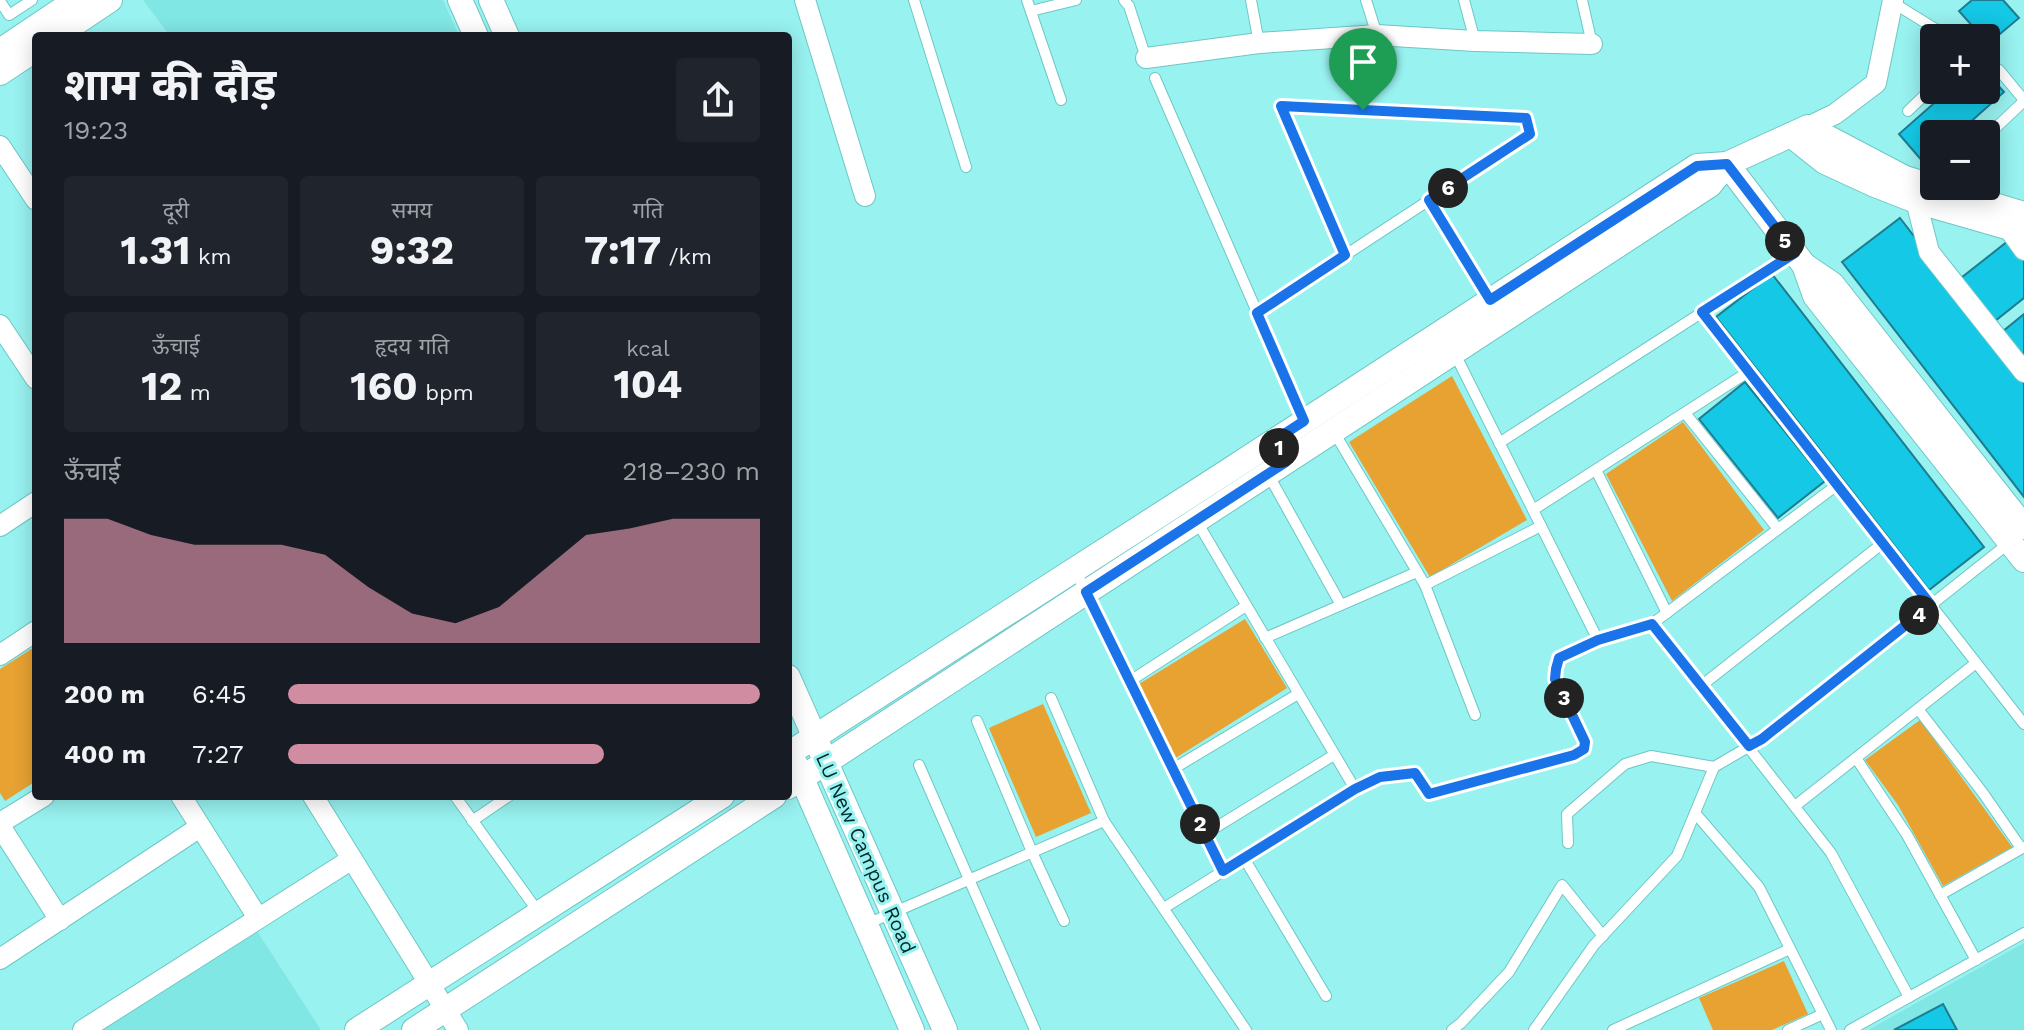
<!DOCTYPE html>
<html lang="hi">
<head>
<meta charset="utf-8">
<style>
  body { margin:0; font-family:"Work Sans","Noto Sans Devanagari",sans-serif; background:#20242c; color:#f1f3f6; height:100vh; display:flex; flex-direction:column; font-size:30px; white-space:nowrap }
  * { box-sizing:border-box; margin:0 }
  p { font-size:26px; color:#9ea1a6 }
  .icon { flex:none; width:44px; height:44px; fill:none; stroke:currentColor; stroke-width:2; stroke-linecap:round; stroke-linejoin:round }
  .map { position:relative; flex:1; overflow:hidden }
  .details { position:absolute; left:32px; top:32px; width:760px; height:768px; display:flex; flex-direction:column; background:#171b24; border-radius:8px; box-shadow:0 4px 20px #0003 }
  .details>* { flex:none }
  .fabs { position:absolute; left:1920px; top:24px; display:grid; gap:16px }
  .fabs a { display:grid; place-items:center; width:80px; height:80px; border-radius:8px; background:#171b24; box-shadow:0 4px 20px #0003; font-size:40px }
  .pin { position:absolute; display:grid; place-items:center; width:68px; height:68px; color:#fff; margin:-82px -34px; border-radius:50% 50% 50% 0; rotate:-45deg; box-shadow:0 0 8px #0007 }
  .pin .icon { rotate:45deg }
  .km { position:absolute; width:40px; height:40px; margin:-20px; border-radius:50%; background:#222; color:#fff; font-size:22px; line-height:40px; text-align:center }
  .round { display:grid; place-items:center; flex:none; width:84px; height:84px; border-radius:8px; background:#20242c }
  .head { display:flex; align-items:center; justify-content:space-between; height:136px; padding:0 32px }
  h1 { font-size:44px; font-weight:700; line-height:60px }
  .stats { display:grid; grid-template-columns:repeat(3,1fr); gap:12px; height:136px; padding:8px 32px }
  .stats div { display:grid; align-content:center; border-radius:8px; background:#20242c; text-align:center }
  .stats b { font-size:40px; font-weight:700 }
  .stats small { font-size:22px; font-weight:400 }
  .stats p { font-size:22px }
  .chart { height:224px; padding:16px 32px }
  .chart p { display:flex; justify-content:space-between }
  .chart svg { width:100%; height:144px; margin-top:8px; fill:#d08ca1; opacity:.7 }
  ul { padding:0 32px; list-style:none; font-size:26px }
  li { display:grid; grid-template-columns:128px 96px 1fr; align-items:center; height:60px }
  li i { height:20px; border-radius:10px; background:#d08ca1 }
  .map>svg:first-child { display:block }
  .built { fill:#80e7e5 }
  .green { fill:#e8a232 }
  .building { fill:#14c8e6; stroke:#1f7c8f; stroke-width:2 }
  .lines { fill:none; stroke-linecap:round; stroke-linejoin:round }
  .service-casing { stroke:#6dc7c6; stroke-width:12 }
  .minor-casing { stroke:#6dc7c6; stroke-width:22 }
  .tertiary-casing { stroke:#6dc7c6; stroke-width:26 }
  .service { stroke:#fff; stroke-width:10 }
  .minor { stroke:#fff; stroke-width:20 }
  .tertiary { stroke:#fff; stroke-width:24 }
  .route-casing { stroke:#fff; stroke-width:16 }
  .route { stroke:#1a73e8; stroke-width:10 }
  .labels { text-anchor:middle; stroke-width:6; stroke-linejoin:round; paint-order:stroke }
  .street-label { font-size:20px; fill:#012a2a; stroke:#98f2f0 }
</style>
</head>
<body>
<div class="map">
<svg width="2024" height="1030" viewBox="0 0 2024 1030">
  <rect width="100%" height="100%" fill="#98f2f0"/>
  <!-- built -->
  <g class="built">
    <path d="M 143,0 L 443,0 L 459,36 L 170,36 Z"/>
    <path d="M 257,931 L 321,1030 L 103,1030 Z"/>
    <path d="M 2024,943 L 2024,1030 L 1868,1030 Z"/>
  </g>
  <!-- green -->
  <g class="green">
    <path d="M 1452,376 L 1527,520 L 1430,577 L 1349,442 Z"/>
    <path d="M 1683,422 L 1764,530 L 1672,601 L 1606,474 Z"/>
    <path d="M 1245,619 L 1287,688 L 1174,759 L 1139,684 Z"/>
    <path d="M 36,646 L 36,781 L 5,801 L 0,793 L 0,669 Z"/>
    <path d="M 1043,704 L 1091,813 L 1036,837 L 989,728 Z"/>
    <path d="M 1920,720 L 2012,847 L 1943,886 L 1898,805 L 1865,760 Z"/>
    <path d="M 1784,961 L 1808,1014 L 1772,1030 L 1713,1030 L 1699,998 Z"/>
  </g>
  <!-- building -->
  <g class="building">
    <path d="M 1972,0 L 2003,0 L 2019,18 L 1988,44 L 1986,38 L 1983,38 L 1959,11 Z"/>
    <path d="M 1986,72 L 2004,92 L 1957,134 L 1934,134 L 1934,154 L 1924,163 L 1899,134 L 1949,90 L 1986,90 Z"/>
    <path d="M 1900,218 L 2024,379 L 2024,497 L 1842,262 Z"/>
    <path d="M 2013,237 L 2024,256 L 2024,298 L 1995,321 L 1961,278 Z"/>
    <path d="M 1772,274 L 1984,547 L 1929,590 L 1716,317 Z"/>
    <path d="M 2024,314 L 2024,360 L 2002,332 Z"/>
    <path d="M 1745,382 L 1825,481 L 1778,518 L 1699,419 Z"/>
    <path d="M 1943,1004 L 1957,1030 L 1894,1030 Z"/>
  </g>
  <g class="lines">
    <!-- service casing -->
    <g class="service-casing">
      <g id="service">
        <path d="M 914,0 L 966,167"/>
        <path d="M 1027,0 L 1061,100"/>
        <path d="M 1124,0 L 1129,6 L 1146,58"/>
        <path d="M 1251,0 L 1259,43"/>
        <path d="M 1366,0 L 1377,35"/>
        <path d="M 1464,0 L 1475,41"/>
        <path d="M 1582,0 L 1592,44"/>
        <path d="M 0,1 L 9,15 L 32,0"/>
        <path d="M 1892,2 L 1950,38"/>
        <path d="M 1031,11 L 1076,0"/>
        <path d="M 1986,61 L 1999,70 L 2024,100"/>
        <path d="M 1155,78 L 1304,420"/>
        <path d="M 1908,111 L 1934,86"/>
        <path d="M 1986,137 L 2024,101"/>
        <path d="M 1429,200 L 1490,300"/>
        <path d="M 1702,312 L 2024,724"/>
        <path d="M 1257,313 L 1530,134 L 1526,118 L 1281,106 L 1345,255"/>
        <path d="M 1455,354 L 1598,640 L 1652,624 L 1831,853 L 1909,997"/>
        <path d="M 1685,413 L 1778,529"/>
        <path d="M 1334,432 L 1425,585 L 1475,715"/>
        <path d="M 1499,443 L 1793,254"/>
        <path d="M 1596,470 L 1667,613"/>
        <path d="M 1268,474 L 1341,605"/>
        <path d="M 1533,510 L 1748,372"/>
        <path d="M 1196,520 L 1355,789"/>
        <path d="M 1075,570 L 1223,871"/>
        <path d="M 1425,585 L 1541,526"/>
        <path d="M 1652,624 L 1837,485"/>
        <path d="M 1265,638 L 1417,572"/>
        <path d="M 1130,681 L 1246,606"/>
        <path d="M 1701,686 L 1883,543"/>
        <path d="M 1051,698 L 1104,821 L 1246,1030"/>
        <path d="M 1918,709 L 1983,793 L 2021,848"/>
        <path d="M 977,721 L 1032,852 L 1064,921"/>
        <path d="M 1856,758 L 1907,835 L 1976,960"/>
        <path d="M 919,765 L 1035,1030"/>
        <path d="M 1173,769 L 1298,694"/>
        <path d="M 455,796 L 539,913"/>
        <path d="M 1795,806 L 1976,663"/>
        <path d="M 1695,813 L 1759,887 L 1831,1030"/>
        <path d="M 472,821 L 509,796"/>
        <path d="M 1205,834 L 1334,755"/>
        <path d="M 1568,843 L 1567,814 L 1625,764 L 1651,756 L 1714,767"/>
        <path d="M 1244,858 L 1326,996"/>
        <path d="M 1940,895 L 2024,847"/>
        <path d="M 1164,908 L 1355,789 L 1380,777 L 1415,773 L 1429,794 L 1574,755 L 1584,749 L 1585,742 L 1555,679 L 1556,669 L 1559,658 L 1598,640"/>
        <path d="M 867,924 L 1104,821"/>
        <path d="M 1452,1030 L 1461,1023 L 1509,972 L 1562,885 L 1603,936"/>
        <path d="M 1534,1030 L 1594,945 L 1677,856 L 1714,767 L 1762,739 L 2009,543"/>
        <path d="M 1613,1030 L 1790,949"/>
        <path d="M 1788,1030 L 1823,1014"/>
        <path d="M 1850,1030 L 2024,933"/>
      </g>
    </g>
    <!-- minor casing -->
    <g class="minor-casing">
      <g id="minor">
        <path d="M 805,0 L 865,196"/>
        <path d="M 1146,58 L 1259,43 L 1377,35 L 1475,41 L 1592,44"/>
        <path d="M 1808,127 L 1835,114 L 1876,83 L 1893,0"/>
        <path d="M 0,146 L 36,200"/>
        <path d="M 1912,192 L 1916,201 L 1929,252 L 2024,372"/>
        <path d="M 2009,229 L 2024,250"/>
        <path d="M 0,325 L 36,379"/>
        <path d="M 0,526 L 36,502"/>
        <path d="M 0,655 L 36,631"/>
        <path d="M 181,796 L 258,918"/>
        <path d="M 313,796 L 458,1030"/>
        <path d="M 0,823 L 44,796"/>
        <path d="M 0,826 L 60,920"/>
        <path d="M 0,959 L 200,827"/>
        <path d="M 83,1030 L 352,859"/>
      </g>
    </g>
    <!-- tertiary casing -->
    <g class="tertiary-casing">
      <g id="tertiary">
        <path d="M 460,0 L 476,36"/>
        <path d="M 491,0 L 507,36"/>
        <path d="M 56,36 L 110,0"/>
        <path d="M 0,51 L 76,0"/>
        <path d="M 0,73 L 36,49"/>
        <path d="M 1791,135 L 1825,162 L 1875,185 L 1916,201 L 2024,232"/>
        <path d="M 1727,164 L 1804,265 L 1815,296 L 2024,560"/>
        <path d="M 1804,265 L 1832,284 L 2024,527"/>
        <path d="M 788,677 L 945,1030"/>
        <path d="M 788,754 L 1225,473 L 1697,166 L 1727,164 L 1808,127 L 1905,178 L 2024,214"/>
        <path d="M 796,765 L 912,1030"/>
        <path d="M 788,787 L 1710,185 L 1727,164"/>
        <path d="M 357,1030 L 722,796"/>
        <path d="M 414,1030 L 774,796"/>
      </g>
    </g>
    <!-- service -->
    <use href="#service" class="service"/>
    <!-- minor -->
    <use href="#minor" class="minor"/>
    <!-- tertiary -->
    <use href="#tertiary" class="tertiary"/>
  </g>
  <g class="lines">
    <!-- route casing -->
    <g class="route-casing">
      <path id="route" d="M 1281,106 L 1526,118 L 1530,134 L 1429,200 L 1490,300 L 1697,166 L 1727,164 L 1795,253 L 1702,312 L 1931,605 L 1762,739 L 1749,746 L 1652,624 L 1598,640 L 1559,658 L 1556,669 L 1555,679 L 1585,742 L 1584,749 L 1574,755 L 1429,794 L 1415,773 L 1380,777 L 1355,789 L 1223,871 L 1086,592 L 1286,462 L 1275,440 L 1304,421 L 1257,313 L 1345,255 Z"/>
    </g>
    <!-- route -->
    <use href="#route" class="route"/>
  </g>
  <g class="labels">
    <!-- street labels -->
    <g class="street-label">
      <text transform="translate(866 853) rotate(66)" y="7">LU New Campus Road</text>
    </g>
  </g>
</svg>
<div class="fabs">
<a>+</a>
<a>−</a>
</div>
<div class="pin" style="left:1363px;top:110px;background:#1e9e55"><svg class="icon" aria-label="arrive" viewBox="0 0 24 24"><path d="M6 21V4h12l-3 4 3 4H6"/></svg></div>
<b class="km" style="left:1279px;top:448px">1</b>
<b class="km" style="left:1200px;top:824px">2</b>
<b class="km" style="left:1564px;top:698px">3</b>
<b class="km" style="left:1919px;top:615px">4</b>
<b class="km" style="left:1785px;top:241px">5</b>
<b class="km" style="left:1448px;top:188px">6</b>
<section class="details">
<div class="head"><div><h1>शाम की दौड़</h1><p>19:23</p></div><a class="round"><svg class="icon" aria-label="share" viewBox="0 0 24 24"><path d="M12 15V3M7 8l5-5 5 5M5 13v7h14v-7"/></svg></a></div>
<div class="stats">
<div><p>दूरी</p><b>1.31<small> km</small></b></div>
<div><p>समय</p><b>9:32</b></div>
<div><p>गति</p><b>7:17<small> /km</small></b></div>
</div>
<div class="stats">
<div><p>ऊँचाई</p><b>12<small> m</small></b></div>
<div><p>हृदय गति</p><b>160<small> bpm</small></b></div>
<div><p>kcal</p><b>104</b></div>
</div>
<div class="chart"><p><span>ऊँचाई</span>218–230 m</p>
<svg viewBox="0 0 160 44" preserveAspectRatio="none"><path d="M0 44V6L10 6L20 11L30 14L40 14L50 14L60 17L70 27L80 35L90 38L100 33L110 22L120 11L130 9L140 6L150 6L160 6V44z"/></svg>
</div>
<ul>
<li><b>200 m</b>6:45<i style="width:100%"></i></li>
<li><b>400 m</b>7:27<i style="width:67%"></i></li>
</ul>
</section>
</div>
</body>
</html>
